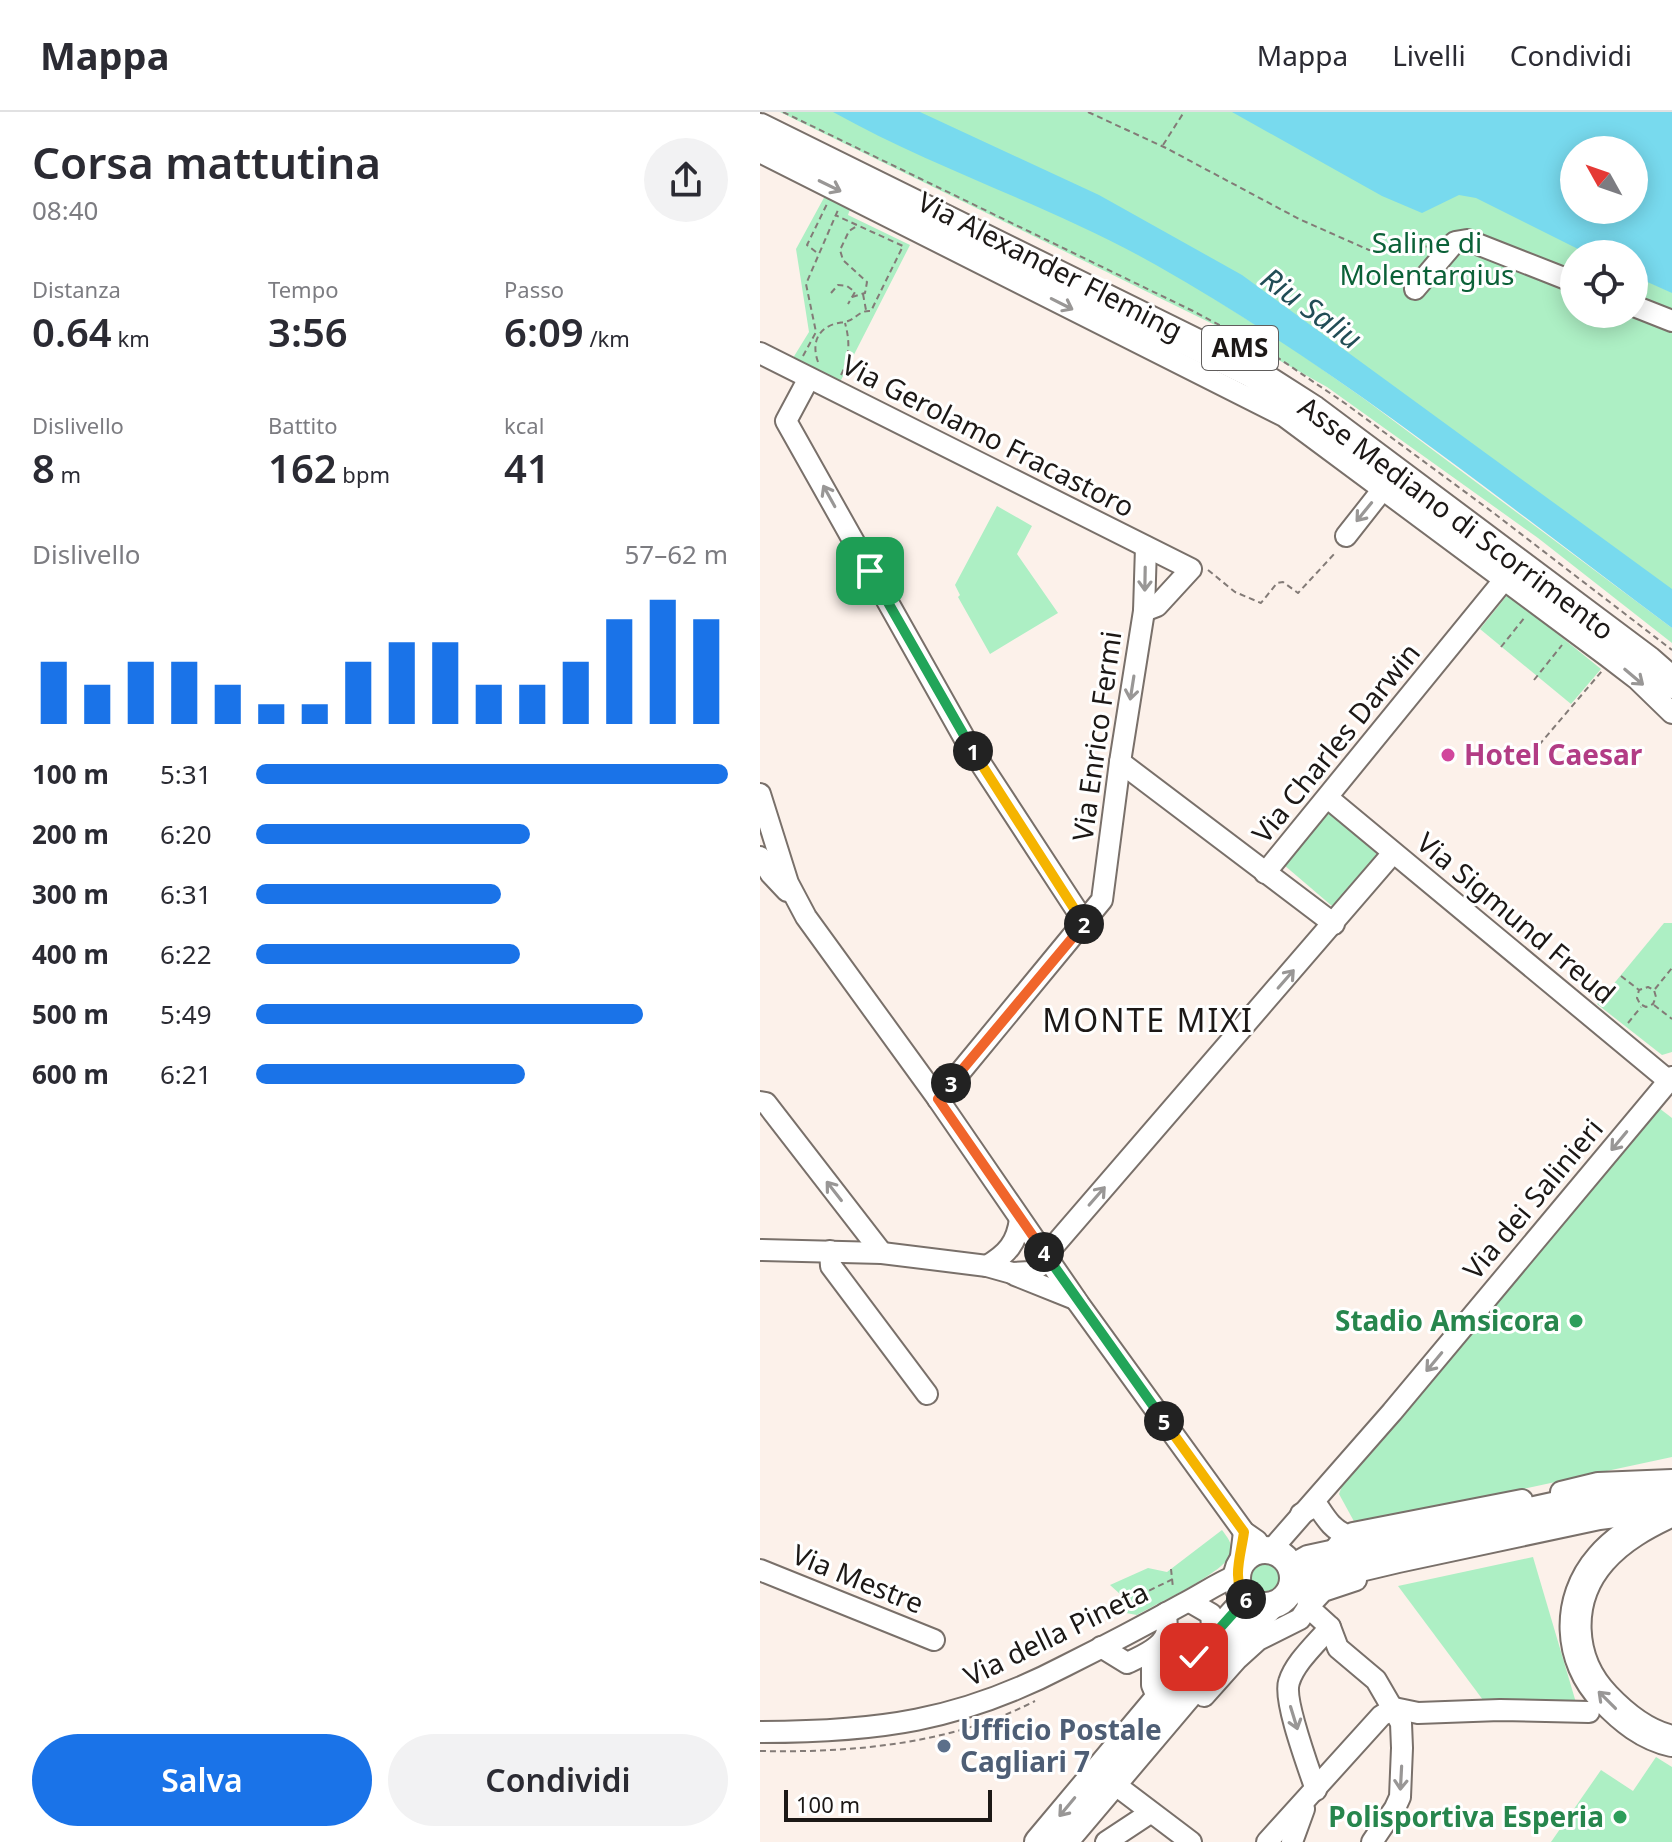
<!DOCTYPE html>
<html lang="it">
<head>
<meta charset="utf-8">
<style>
  body { margin:0; font-family:"Noto Sans",sans-serif; background:#f2f2f3; color:#2b2b33; height:100vh; display:flex; flex-direction:column; font-size:30px; white-space:nowrap }
  * { box-sizing:border-box; margin:0 }
  p { font-size:26px; color:#7c7c81 }
  .icon { flex:none; width:44px; height:44px; fill:none; stroke:currentColor; stroke-width:2; stroke-linecap:round; stroke-linejoin:round }
  .map { position:relative; flex:1; overflow:hidden }
  .panel { display:flex; flex-direction:column; background:#fff; width:760px }
  .panel>* { flex:none }
  .needle { width:52px; rotate:310deg }
  .buttons { position:absolute; left:800px; top:24px; display:grid; gap:16px }
  .buttons a { display:grid; place-items:center; width:88px; height:88px; border-radius:50%; background:#fff; box-shadow:0 4px 20px #0003; font-size:40px }
  .scale { position:absolute; left:24px; bottom:20px; width:208px; box-sizing:border-box; padding-left:8px; border:4px solid #1c1816; border-top:0; font-size:22px; line-height:28px; white-space:nowrap; color:#1c1816; -webkit-text-stroke:6px #fff; paint-order:stroke }
  .pin { position:absolute; display:grid; place-items:center; width:68px; height:68px; color:#fff; margin:-34px; border-radius:16px; box-shadow:0 4px 12px #0006 }
  .km { position:absolute; width:40px; height:40px; margin:-20px; border-radius:50%; background:#222; color:#fff; font-size:22px; line-height:40px; text-align:center }
  .round { display:grid; place-items:center; flex:none; width:84px; height:84px; border-radius:42px; background:#f2f2f3 }
  .headline { display:flex; align-items:center; justify-content:space-between; height:136px; padding:0 32px }
  h1 { font-size:44px; font-weight:600; line-height:60px }
  .metrics { display:grid; grid-template-columns:repeat(3,1fr); gap:12px; height:136px; padding:8px 32px }
  .metrics div { display:grid; align-content:center }
  .metrics b { font-size:40px; font-weight:600 }
  .metrics small { font-size:22px; font-weight:400 }
  .metrics p { font-size:22px }
  .chart { height:224px; padding:16px 32px }
  .chart p { display:flex; justify-content:space-between }
  .chart svg { width:100%; height:144px; margin-top:8px; stroke:#1a73e8; stroke-width:6 }
  .primary-button { display:flex; gap:16px; margin-top:auto; padding:16px 32px }
  .primary-button a { flex:1; height:92px; border-radius:48px; background:#1a73e8; color:#fff; font-size:32px; font-weight:600; line-height:92px; text-align:center }
  .primary-button a+a { background:#f2f2f3; color:#2b2b33 }
  ul { padding:0 32px; list-style:none; font-size:26px }
  li { display:grid; grid-template-columns:128px 96px 1fr; align-items:center; height:60px }
  li i { height:20px; border-radius:10px; background:#1a73e8 }
  header { display:flex; align-items:center; gap:48px; box-sizing:border-box; height:112px; padding:0 40px; background:#fff; border-bottom:2px solid #e1e1e2 }
  header strong { font-size:38px }
  nav { display:flex; gap:44px; margin-inline-start:auto; font-size:28px }
  main { display:flex; flex:1; min-height:0 }
  .map>svg:first-child { display:block }
  .green { fill:#adefc4; fill-rule:evenodd }
  .water { fill:#78daee; fill-rule:evenodd }
  .lines { fill:none; stroke-linecap:round; stroke-linejoin:round }
  .minor-casing { stroke:#79706a; stroke-width:24 }
  .major-casing { stroke:#79706a; stroke-width:30 }
  .highway-casing { stroke:#79706a; stroke-width:34 }
  .path { stroke:#837b77; stroke-width:2; stroke-dasharray:6 4; stroke-linecap:butt }
  .minor { stroke:#fff; stroke-width:20 }
  .major { stroke:#fff; stroke-width:26 }
  .highway { stroke:#fff; stroke-width:30 }
  .oneway { stroke:#999796 }
  .split-1-casing { stroke:#fff; stroke-width:16 }
  .split-2-casing { stroke:#fff; stroke-width:16 }
  .split-3-casing { stroke:#fff; stroke-width:16 }
  .split-4-casing { stroke:#fff; stroke-width:16 }
  .split-5-casing { stroke:#fff; stroke-width:16 }
  .split-6-casing { stroke:#fff; stroke-width:16 }
  .split-7-casing { stroke:#fff; stroke-width:16 }
  .split-1 { stroke:#22a559; stroke-width:10 }
  .split-2 { stroke:#f5b400; stroke-width:10 }
  .split-3 { stroke:#f0652b; stroke-width:10 }
  .split-4 { stroke:#f0652b; stroke-width:10 }
  .split-5 { stroke:#22a559; stroke-width:10 }
  .split-6 { stroke:#f5b400; stroke-width:10 }
  .split-7 { stroke:#22a559; stroke-width:10 }
  .hotel-dot { fill:#d1479c; stroke:#fff; stroke-width:3 }
  .leisure-dot { fill:#2e9e5b; stroke:#fff; stroke-width:3 }
  .service-dot { fill:#5c6f8a; stroke:#fff; stroke-width:3 }
  .labels { text-anchor:middle; stroke-width:6; stroke-linejoin:round; paint-order:stroke }
  .shield { fill:#fff; stroke:#605d5c; stroke-width:2 }
  .shield-label { font-size:26px; font-weight:bold; fill:#1c1816 }
  .park-label { font-size:28px; fill:#0b6138; stroke:#fff }
  .street-label { font-size:28px; fill:#1c1816; stroke:#fff }
  .hotel-label { font-size:28px; font-weight:bold; fill:#b23c85; stroke:#fff; text-anchor:start }
  .leisure-label { font-size:28px; font-weight:bold; fill:#27864d; stroke:#fff; text-anchor:end }
  .service-label { font-size:28px; font-weight:bold; fill:#4e5e75; stroke:#fff; text-anchor:start }
  .water-label { font-size:30px; font-style:italic; fill:#214d56; stroke:#fff }
  .quarter-label { font-size:32px; letter-spacing:2px; fill:#1c1816; stroke:#fff }
</style>
</head>
<body>
<header>
<strong>Mappa</strong>
<nav><a>Mappa</a><a>Livelli</a><a>Condividi</a></nav>
</header>
<main>
<section class="panel">
<div class="headline"><div><h1>Corsa mattutina</h1><p>08:40</p></div><a class="round"><svg class="icon" aria-label="share" viewBox="0 0 24 24"><path d="M12 15V3M7 8l5-5 5 5M5 13v7h14v-7"/></svg></a></div>
<div class="metrics">
<div><p>Distanza</p><b>0.64<small> km</small></b></div>
<div><p>Tempo</p><b>3:56</b></div>
<div><p>Passo</p><b>6:09<small> /km</small></b></div>
</div>
<div class="metrics">
<div><p>Dislivello</p><b>8<small> m</small></b></div>
<div><p>Battito</p><b>162<small> bpm</small></b></div>
<div><p>kcal</p><b>41</b></div>
</div>
<div class="chart"><p><span>Dislivello</span>57–62 m</p>
<svg viewBox="0 0 160 44" preserveAspectRatio="none"><path d="M5 44V25M15 44V32M25 44V25M35 44V25M45 44V32M55 44V38M65 44V38M75 44V25M85 44V19M95 44V19M105 44V32M115 44V32M125 44V25M135 44V12M145 44V6M155 44V12"/></svg>
</div>
<ul>
<li><b>100 m</b>5:31<i style="width:100%"></i></li>
<li><b>200 m</b>6:20<i style="width:58%"></i></li>
<li><b>300 m</b>6:31<i style="width:52%"></i></li>
<li><b>400 m</b>6:22<i style="width:56%"></i></li>
<li><b>500 m</b>5:49<i style="width:82%"></i></li>
<li><b>600 m</b>6:21<i style="width:57%"></i></li>
</ul>
<div class="primary-button"><a>Salva</a><a>Condividi</a></div>
</section>
<div class="map">
<svg width="912" height="1730" viewBox="0 0 912 1730">
  <rect width="100%" height="100%" fill="#fcf1ea"/>
  <!-- green -->
  <g class="green">
    <path d="M 20,0 L 912,0 L 912,508 L 605,282 L 476,197 L 450,184 L 529,234 L 603,286 L 912,516 L 912,531 L 778,426 L 567,275 L 461,216 ZM 814,38 L 874,38 L 874,98 L 814,98 ZM 814,142 L 874,142 L 874,202 L 814,202 Z"/>
    <path d="M 66,82 L 91,94 L 88,103 L 150,133 L 80,270 L 33,246 L 49,220 L 36,137 Z"/>
    <path d="M 237,394 L 272,414 L 257,442 L 298,501 L 230,542 L 198,485 L 200,483 L 195,473 Z"/>
    <path d="M 748,482 L 841,557 L 811,592 L 720,517 Z"/>
    <path d="M 569,701 L 617,742 L 572,794 L 524,753 Z"/>
    <path d="M 904,811 L 912,811 L 912,940 L 902,943 L 837,892 Z"/>
    <path d="M 899,996 L 912,1006 L 912,1345 L 596,1413 L 579,1382 L 582,1374 Z"/>
    <path d="M 462,1418 C 467,1425 473,1431 471,1441 C 467,1460 396,1492 377,1503 L 366,1501 L 356,1494 L 361,1488 L 360,1482 L 350,1473 L 388,1456 L 407,1460 Z"/>
    <circle cx="505" cy="1465" r="22"/>
    <path d="M 773,1445 L 817,1594 L 723,1588 L 638,1474 Z"/>
    <path d="M 896,1645 L 912,1655 L 912,1730 L 791,1730 L 841,1658 L 873,1679 Z"/>
  </g>
  <!-- water -->
  <g class="water">
    <path d="M 73,0 L 160,0 L 339,83 L 482,163 L 912,477 L 912,516 C 744,391 579,257 396,153 C 292,94 177,58 73,0 Z"/>
    <path d="M 472,0 L 912,0 L 912,181 L 874,164 L 874,142 L 828,142 L 716,86 L 699,83 L 662,101 L 622,84 ZM 814,38 L 874,38 L 874,98 L 814,98 Z"/>
  </g>
  <g class="lines">
    <!-- minor casing -->
    <g class="minor-casing">
      <g id="minor">
        <path d="M 0,40 L 524,304 L 847,544 L 877,567 L 912,601"/>
        <path d="M 655,177 L 695,130 L 707,128 L 814,170"/>
        <path d="M 874,194 L 912,209"/>
        <path d="M 0,241 L 431,457 L 397,494 L 384,499"/>
        <path d="M 49,266 L 26,309 L 206,629 L 325,811"/>
        <path d="M 586,424 L 623,377"/>
        <path d="M 360,650 L 574,812"/>
        <path d="M 0,682 L 28,771 L 46,805 L 178,987 L 319,1192 L 484,1420 L 497,1429 L 501,1437"/>
        <path d="M 568,686 L 909,969"/>
        <path d="M 0,745 L 11,762 L 27,779"/>
        <path d="M 505,761 L 744,468"/>
        <path d="M 178,987 L 342,788 L 360,650 L 384,499 L 386,435"/>
        <path d="M 0,990 L 6,991 L 122,1141"/>
        <path d="M 0,1138 L 122,1141 L 227,1154 L 252,1161 L 270,1160 L 280,1154 L 286,1143 L 633,741"/>
        <path d="M 70,1139 L 71,1154 L 167,1282"/>
        <path d="M 227,1154 C 247,1142 257,1131 260,1107"/>
        <path d="M 255,1163 L 315,1187"/>
        <path d="M 801,1380 L 838,1371 L 912,1368"/>
        <path d="M 541,1402 L 557,1393 C 567,1408 572,1417 588,1424"/>
        <path d="M 511,1438 L 632,1300 L 912,965"/>
        <path d="M 571,1442 L 583,1427 L 593,1421 L 762,1388"/>
        <path d="M 480,1452 L 484,1420"/>
        <path d="M 0,1458 L 174,1528"/>
        <path d="M 547,1483 L 548,1495 L 570,1515 L 578,1536 L 616,1568 L 641,1611 L 642,1636 L 640,1685 L 635,1696 L 612,1730"/>
        <path d="M 432,1491 L 451,1502 L 452,1515 L 445,1530"/>
        <path d="M 341,1535 L 367,1551 C 378,1546 402,1536 406,1522 C 408,1517 406,1506 406,1501"/>
        <path d="M 444,1584 L 477,1547 L 498,1528 L 540,1507 L 548,1495 L 563,1479 L 596,1468"/>
        <path d="M 398,1587 L 392,1573 L 392,1555 C 408,1541 414,1534 434,1545"/>
        <path d="M 634,1596 L 658,1601 L 740,1598 L 829,1600"/>
        <path d="M 0,1620 C 117,1620 200,1609 305,1554 C 345,1534 385,1513 423,1492 C 442,1482 458,1471 477,1463"/>
        <path d="M 353,1671 L 431,1730"/>
        <path d="M 556,1678 C 549,1657 523,1588 529,1570 C 535,1550 557,1531 570,1515"/>
        <path d="M 346,1730 L 390,1701"/>
        <path d="M 507,1730 L 621,1604 L 634,1596"/>
        <path d="M 532,1730 L 544,1697"/>
      </g>
    </g>
    <!-- major casing -->
    <g class="major-casing">
      <g id="major">
        <circle cx="505" cy="1466" r="28"/>
        <path d="M 532,1456 L 548,1447 L 825,1387 L 907,1379"/>
        <path d="M 532,1477 L 546,1475 L 562,1465 L 638,1447 L 839,1404 L 912,1395"/>
        <path d="M 278,1730 L 429,1550 L 487,1487"/>
        <path d="M 304,1730 L 458,1548 L 511,1494"/>
      </g>
    </g>
    <!-- highway casing -->
    <g class="highway-casing">
      <g id="highway">
        <path id="s1" d="M 0,17 L 492,260 L 553,299 L 887,549 L 912,571"/>
        <path d="M 912,1399 C 886,1411 860,1425 841,1447 C 805,1488 808,1548 845,1586 C 864,1606 885,1623 912,1629"/>
      </g>
    </g>
    <!-- path -->
    <g class="path">
      <path d="M 23,0 L 433,199 L 508,239 L 586,292 L 735,402 L 912,538"/>
      <path d="M 328,0 L 406,36 L 539,107 L 609,138 L 642,138 L 670,134"/>
      <path d="M 403,33 L 424,0"/>
      <path d="M 56,140 L 47,133 L 67,92"/>
      <path d="M 71,181 L 78,173 L 87,174 L 95,180 L 88,192"/>
      <path d="M 103,182 L 106,198"/>
      <path d="M 92,185 L 105,181 L 107,170 L 83,148 L 80,138 L 89,119 L 97,114"/>
      <path d="M 43,244 L 56,220 L 46,172 L 78,98"/>
      <path d="M 58,250 C 52,233 56,218 74,212 C 76,211 86,210 88,209 C 98,205 100,198 111,199 L 143,134 L 75,103"/>
      <path d="M 81,263 C 90,245 90,229 85,211"/>
      <path d="M 448,458 L 475,480 L 501,491 L 517,471 L 523,470 L 538,481 L 576,440"/>
      <path d="M 741,535 L 765,505"/>
      <path d="M 774,568 L 802,533"/>
      <path d="M 779,633 L 842,559"/>
      <path d="M 861,864 L 879,878 L 877,886 L 880,892 L 886,895 L 893,892 L 896,885 L 894,878 L 888,875 L 879,878"/>
      <path d="M 895,877 L 912,856"/>
      <path d="M 894,893 L 912,907"/>
      <path d="M 868,911 L 881,895"/>
      <path d="M 411,1457 L 413,1476"/>
      <path d="M 360,1481 L 382,1482 L 413,1467"/>
      <path d="M 0,1639 C 93,1641 192,1632 275,1589"/>
    </g>
    <!-- minor -->
    <use href="#minor" class="minor"/>
    <!-- major -->
    <use href="#major" class="major"/>
    <!-- highway -->
    <use href="#highway" class="highway"/>
  </g>
  <!-- one-way arrows -->
  <defs><path id="oneway-shaft" d="M-6 0H5M1.5-3L5.5 0L1.5 3" fill="none" stroke-width="1.6" stroke-linecap="round" stroke-linejoin="round" transform="scale(2)"/></defs>
  <g class="oneway">
    <use href="#oneway-shaft" transform="translate(70 74) rotate(26)"/>
    <use href="#oneway-shaft" transform="translate(302 192) rotate(27)"/>
    <use href="#oneway-shaft" transform="translate(69 384) rotate(-119)"/>
    <use href="#oneway-shaft" transform="translate(604 400) rotate(129)"/>
    <use href="#oneway-shaft" transform="translate(385 467) rotate(91)"/>
    <use href="#oneway-shaft" transform="translate(874 565) rotate(40)"/>
    <use href="#oneway-shaft" transform="translate(372 576) rotate(99)"/>
    <use href="#oneway-shaft" transform="translate(526 867) rotate(-49)"/>
    <use href="#oneway-shaft" transform="translate(859 1029) rotate(130)"/>
    <use href="#oneway-shaft" transform="translate(74 1079) rotate(-128)"/>
    <use href="#oneway-shaft" transform="translate(337 1084) rotate(-49)"/>
    <use href="#oneway-shaft" transform="translate(674 1250) rotate(130)"/>
    <use href="#oneway-shaft" transform="translate(847 1588) rotate(-135)"/>
    <use href="#oneway-shaft" transform="translate(534 1606) rotate(73)"/>
    <use href="#oneway-shaft" transform="translate(641 1666) rotate(93)"/>
    <use href="#oneway-shaft" transform="translate(307 1695) rotate(130)"/>
  </g>
  <g class="lines">
    <!-- split-1 casing -->
    <g class="split-1-casing">
      <path id="split-1" d="M 110,459 L 213,639"/>
    </g>
    <!-- split-2 casing -->
    <g class="split-2-casing">
      <path id="split-2" d="M 213,639 L 324,812"/>
    </g>
    <!-- split-3 casing -->
    <g class="split-3-casing">
      <path id="split-3" d="M 191,971 L 324,812"/>
    </g>
    <!-- split-4 casing -->
    <g class="split-4-casing">
      <path id="split-4" d="M 191,971 L 178,987 L 284,1140"/>
    </g>
    <!-- split-5 casing -->
    <g class="split-5-casing">
      <path id="split-5" d="M 284,1140 L 404,1309"/>
    </g>
    <!-- split-6 casing -->
    <g class="split-6-casing">
      <path id="split-6" d="M 404,1309 L 484,1420 C 481,1443 471,1468 486,1487"/>
    </g>
    <!-- split-7 casing -->
    <g class="split-7-casing">
      <path id="split-7" d="M 434,1545 L 486,1487"/>
    </g>
    <!-- split-1 -->
    <use href="#split-1" class="split-1"/>
    <!-- split-2 -->
    <use href="#split-2" class="split-2"/>
    <!-- split-3 -->
    <use href="#split-3" class="split-3"/>
    <!-- split-4 -->
    <use href="#split-4" class="split-4"/>
    <!-- split-5 -->
    <use href="#split-5" class="split-5"/>
    <!-- split-6 -->
    <use href="#split-6" class="split-6"/>
    <!-- split-7 -->
    <use href="#split-7" class="split-7"/>
  </g>
  <!-- markers -->
  <circle class="hotel-dot" cx="688" cy="643" r="8"/>
  <g class="leisure-dot">
    <circle cx="816" cy="1209" r="8"/>
    <circle cx="860" cy="1705" r="8"/>
  </g>
  <circle class="service-dot" cx="184" cy="1634" r="8"/>
  <g class="labels">
    <!-- shield labels -->
    <rect class="shield" x="442" y="214" width="76" height="44" rx="6"/>
    <g class="shield-label">
      <text x="480" y="245">AMS</text>
    </g>
    <!-- park labels -->
    <g class="park-label">
      <text x="667" y="141">Saline di<tspan x="667" dy="32">Molentargius</tspan></text>
    </g>
    <!-- street labels -->
    <g class="street-label">
      <text transform="translate(290 154) rotate(27)" y="10">Via Alexander Fleming</text>
      <text transform="translate(228 324) rotate(27)" y="10">Via Gerolamo Fracastoro</text>
      <text dy="10" stroke="none"><textPath href="#s1" startOffset="800">Asse Mediano di Scorrimento</textPath></text>
      <text transform="translate(337 624) rotate(-82)" y="10">Via Enrico Fermi</text>
      <text transform="translate(576 631) rotate(-51)" y="10">Via Charles Darwin</text>
      <text transform="translate(756 806) rotate(40)" y="10">Via Sigmund Freud</text>
      <text transform="translate(773 1087) rotate(-50)" y="10">Via dei Salinieri</text>
      <text transform="translate(98 1467) rotate(22)" y="10">Via Mestre</text>
      <text transform="translate(296 1522) rotate(-26)" y="10">Via della Pineta</text>
    </g>
    <!-- hotel labels -->
    <g class="hotel-label">
      <text x="704" y="653">Hotel Caesar</text>
    </g>
    <!-- leisure labels -->
    <g class="leisure-label">
      <text x="800" y="1219">Stadio Amsicora</text>
      <text x="844" y="1715">Polisportiva Esperia</text>
    </g>
    <!-- service labels -->
    <g class="service-label">
      <text x="200" y="1628">Ufficio Postale<tspan x="200" dy="32">Cagliari 7</tspan></text>
    </g>
    <!-- water labels -->
    <g class="water-label">
      <text transform="translate(551 197) rotate(36)" y="10">Riu Saliu</text>
    </g>
    <!-- quarter labels -->
    <g class="quarter-label">
      <text x="388" y="920">MONTE MIXI</text>
    </g>
  </g>
</svg>
<div class="buttons">
<a><svg class="needle" viewBox="-14 -14 28 28"><path d="M0-13l5 13h-10z" fill="#e53935"/><path d="M0 13l5-13h-10z" fill="#7c7c81"/></svg></a>
<a><svg class="icon" aria-label="locate" viewBox="0 0 24 24"><circle cx="12" cy="12" r="6"/><path d="M12 2v4M12 18v4M2 12h4M18 12h4"/></svg></a>
</div>
<div class="scale">100 m</div>
<div class="pin" style="left:110px;top:459px;background:#1e9e55"><svg class="icon" aria-label="arrive" viewBox="0 0 24 24"><path d="M6 21V4h12l-3 4 3 4H6"/></svg></div>
<div class="pin" style="left:434px;top:1545px;background:#d93025"><svg class="icon" aria-label="check" viewBox="0 0 24 24"><path d="M5 12l5 5 9-10"/></svg></div>
<b class="km" style="left:213px;top:639px">1</b>
<b class="km" style="left:324px;top:812px">2</b>
<b class="km" style="left:191px;top:971px">3</b>
<b class="km" style="left:284px;top:1140px">4</b>
<b class="km" style="left:404px;top:1309px">5</b>
<b class="km" style="left:486px;top:1487px">6</b>
</div>
</main>
</body>
</html>
